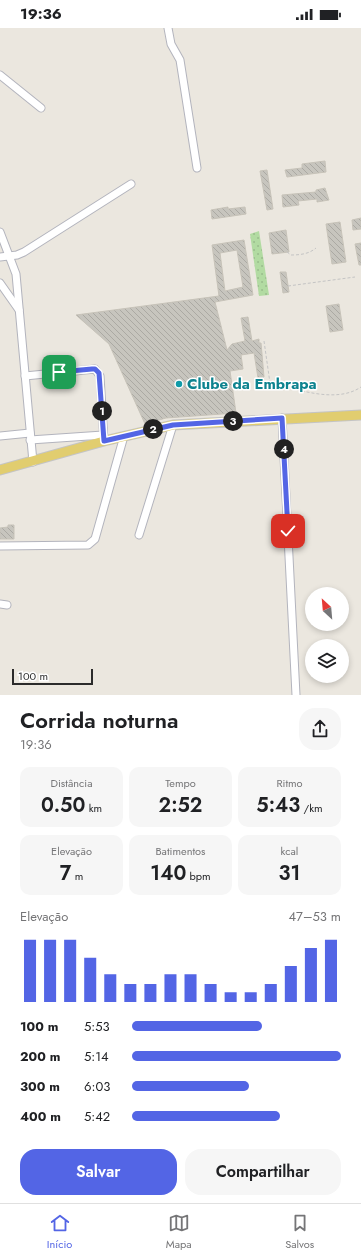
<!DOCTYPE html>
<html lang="pt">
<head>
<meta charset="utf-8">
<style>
  body { margin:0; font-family:Jost,sans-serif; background:#f6f6f6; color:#202124; height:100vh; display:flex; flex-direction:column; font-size:15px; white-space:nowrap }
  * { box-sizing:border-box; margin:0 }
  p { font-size:13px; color:#757577 }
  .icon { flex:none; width:22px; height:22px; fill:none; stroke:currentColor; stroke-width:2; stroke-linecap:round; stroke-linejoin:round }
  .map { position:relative; height:667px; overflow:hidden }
  .details { display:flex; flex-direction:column; background:#fff; flex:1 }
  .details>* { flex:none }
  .needle { width:26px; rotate:334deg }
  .tools { position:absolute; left:305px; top:559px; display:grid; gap:8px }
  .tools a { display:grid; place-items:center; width:44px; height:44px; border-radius:50%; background:#fff; box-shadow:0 2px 6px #0003; font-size:20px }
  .scale { position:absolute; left:12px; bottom:10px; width:81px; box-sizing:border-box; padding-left:4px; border:2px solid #2b2b2b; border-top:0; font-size:11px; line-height:14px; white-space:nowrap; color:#2b2b2b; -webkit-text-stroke:3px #fff; paint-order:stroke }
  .pin { position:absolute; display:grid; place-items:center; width:34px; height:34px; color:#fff; margin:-17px; border-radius:8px; box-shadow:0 2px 6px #0006 }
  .km { position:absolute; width:20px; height:20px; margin:-10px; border-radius:50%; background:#222; color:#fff; font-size:11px; line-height:20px; text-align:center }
  .round { display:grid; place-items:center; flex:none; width:42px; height:42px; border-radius:16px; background:#f6f6f6 }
  .head { display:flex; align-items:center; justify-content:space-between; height:68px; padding:0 20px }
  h1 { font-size:22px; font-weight:600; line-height:30px }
  .figures { display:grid; grid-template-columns:repeat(3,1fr); gap:6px; height:68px; padding:4px 20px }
  .figures div { display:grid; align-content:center; border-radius:10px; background:#f6f6f6; text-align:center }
  .figures b { font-size:20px; font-weight:600 }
  .figures small { font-size:11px; font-weight:400 }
  .figures p { font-size:11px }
  .chart { height:112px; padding:8px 20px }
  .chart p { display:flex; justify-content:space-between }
  .chart svg { width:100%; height:72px; margin-top:4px; stroke:#5365e5; stroke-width:6 }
  .primary-button { display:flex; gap:8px; margin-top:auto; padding:8px 20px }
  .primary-button a { flex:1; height:46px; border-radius:16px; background:#5365e5; color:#fff; font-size:16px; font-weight:600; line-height:46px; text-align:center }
  .primary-button a+a { background:#f6f6f6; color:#202124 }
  ul { padding:0 20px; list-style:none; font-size:13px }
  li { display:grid; grid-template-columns:64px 48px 1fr; align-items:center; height:30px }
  li i { height:10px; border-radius:5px; background:#5365e5 }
  .status { display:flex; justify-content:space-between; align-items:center; height:28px; padding:0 20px; background:#fff; direction:ltr }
  .status svg { height:11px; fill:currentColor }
  .tabs { display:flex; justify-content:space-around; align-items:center; height:56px; border-top:1px solid #e0e0e0; background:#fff; font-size:11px; color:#757577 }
  .tabs a { display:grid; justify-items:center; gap:2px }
  .tabs .on { color:#5365e5 }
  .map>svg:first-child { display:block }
  .park { fill:url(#park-dots) }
  .building { fill:url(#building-back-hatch); stroke:#c7c3b9; fill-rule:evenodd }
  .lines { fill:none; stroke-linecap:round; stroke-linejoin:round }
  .minor-casing { stroke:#b3b4bd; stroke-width:9 }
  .major-casing { stroke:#c4c4c4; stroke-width:11 }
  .path { stroke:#c4c4c4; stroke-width:1; stroke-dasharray:3 2; stroke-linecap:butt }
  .minor { stroke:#fff; stroke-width:7 }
  .major { stroke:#e1cd6f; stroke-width:9 }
  .route-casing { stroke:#fff; stroke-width:8 }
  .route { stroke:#5365e5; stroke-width:5 }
  .culture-dot { fill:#0f9aa8; stroke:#fff; stroke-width:1.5 }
  .labels { text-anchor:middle; stroke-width:3; stroke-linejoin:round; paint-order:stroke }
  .culture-label { font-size:15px; font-weight:bold; fill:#0d838f; stroke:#fff; text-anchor:start }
</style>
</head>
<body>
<div class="status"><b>19:36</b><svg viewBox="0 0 49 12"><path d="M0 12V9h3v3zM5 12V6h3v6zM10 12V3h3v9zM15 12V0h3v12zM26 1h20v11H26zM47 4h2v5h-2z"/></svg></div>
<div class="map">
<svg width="361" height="667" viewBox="0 0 361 667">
  <defs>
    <pattern id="park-dots" width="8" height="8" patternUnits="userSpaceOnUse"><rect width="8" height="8" fill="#b2dba2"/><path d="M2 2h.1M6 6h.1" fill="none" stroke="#99bc8c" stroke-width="1.8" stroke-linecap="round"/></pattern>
    <pattern id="building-back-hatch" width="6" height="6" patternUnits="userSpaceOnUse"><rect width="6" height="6" fill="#c7c5be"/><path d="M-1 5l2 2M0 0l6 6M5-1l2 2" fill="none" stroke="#aba9a3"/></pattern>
  </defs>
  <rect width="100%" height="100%" fill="#ebe7df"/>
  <!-- park -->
  <path class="park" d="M 259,203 L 269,267 L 259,268 L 250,206 Z"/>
  <!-- building -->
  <g class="building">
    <path d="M 325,133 L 326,144 L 287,149 L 285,142 L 302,140 L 302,136 Z"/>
    <path d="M 267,142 L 273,181 L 267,182 L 260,143 Z"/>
    <path d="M 325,160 L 329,172 L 317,174 L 317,171 L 298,173 L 299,177 L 283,179 L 282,167 L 316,164 L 316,162 Z"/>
    <path d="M 228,179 L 228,181 L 245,179 L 246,186 L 212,191 L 211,182 Z"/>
    <path d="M 361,190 L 361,201 L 353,202 L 352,192 Z"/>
    <path d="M 340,194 L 346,234 L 332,236 L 326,196 Z"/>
    <path d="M 286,202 L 289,224 L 272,226 L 269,205 Z"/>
    <path d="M 244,212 L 253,267 L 215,274 L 227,322 L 232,316 L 245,313 L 241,290 L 248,289 L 252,313 L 259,311 L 259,315 L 261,315 L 264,349 L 258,350 L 254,325 L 241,327 L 243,341 L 230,343 L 236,385 L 166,390 L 145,396 L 109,316 L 76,287 L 219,268 L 212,217 ZM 237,222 L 243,259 L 225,263 L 220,225 Z"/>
    <path d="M 361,215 L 361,237 L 359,237 L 355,216 Z"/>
    <path d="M 280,244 L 286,244 L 289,264 L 283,265 Z"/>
    <path d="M 339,276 L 343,302 L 330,304 L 326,278 Z"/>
    <path d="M 8,497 L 14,497 L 14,511 L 0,511 L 0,500 L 8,499 Z"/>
  </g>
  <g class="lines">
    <!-- minor casing -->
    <g class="minor-casing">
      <g id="minor">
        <path d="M 168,0 L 171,16 L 180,32 L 197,140"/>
        <path d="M 0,47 L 41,80"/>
        <path d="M 0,204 L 16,246 L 33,434"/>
        <path d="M 0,229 L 17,227 L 24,224 L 131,156"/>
        <path d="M 0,255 L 19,282"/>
        <path d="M 25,348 L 95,341 L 100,348 L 104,413"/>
        <path d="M 282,390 L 296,667"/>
        <path d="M 0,408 L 30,405"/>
        <path d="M 30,412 L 103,407"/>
        <path d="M 139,507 L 173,397"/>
        <path d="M 0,518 L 88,517 L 95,511 L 124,408"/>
        <path d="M 0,576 L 7,577"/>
      </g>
    </g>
    <!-- major casing -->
    <g class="major-casing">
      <path id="major" d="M 0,442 L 104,413 L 173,397 L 361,387"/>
    </g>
    <!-- path -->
    <g class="path">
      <path d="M 287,224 L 291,227 C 300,227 309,226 316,220"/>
      <path d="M 288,258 L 355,249"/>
      <path d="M 264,313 L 270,355 C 297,361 336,376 361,359"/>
    </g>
    <!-- minor -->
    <use href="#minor" class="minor"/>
    <!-- major -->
    <use href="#major" class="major"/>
  </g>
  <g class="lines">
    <!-- route casing -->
    <g class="route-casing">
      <path id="route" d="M 59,344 L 92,341 L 95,341 L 99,345 L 104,413 L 173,397 L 282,390 L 288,503"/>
    </g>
    <!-- route -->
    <use href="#route" class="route"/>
  </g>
  <!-- markers -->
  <circle class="culture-dot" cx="179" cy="356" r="4"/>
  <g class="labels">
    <!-- culture labels -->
    <g class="culture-label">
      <text x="187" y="361">Clube da Embrapa</text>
    </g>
  </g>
</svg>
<div class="tools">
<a><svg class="needle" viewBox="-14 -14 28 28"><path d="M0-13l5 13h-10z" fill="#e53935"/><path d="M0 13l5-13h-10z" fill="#757577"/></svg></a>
<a><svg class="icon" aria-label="layers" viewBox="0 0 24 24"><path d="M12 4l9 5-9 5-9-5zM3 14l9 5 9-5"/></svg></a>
</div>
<div class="scale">100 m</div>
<div class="pin" style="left:59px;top:344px;background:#1e9e55"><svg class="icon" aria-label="arrive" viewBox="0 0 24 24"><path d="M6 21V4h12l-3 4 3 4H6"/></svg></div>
<div class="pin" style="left:288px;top:503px;background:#d93025"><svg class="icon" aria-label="check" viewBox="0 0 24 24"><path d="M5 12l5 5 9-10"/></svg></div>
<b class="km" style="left:102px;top:383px">1</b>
<b class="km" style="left:153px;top:401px">2</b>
<b class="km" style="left:233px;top:393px">3</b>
<b class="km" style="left:284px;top:421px">4</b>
</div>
<section class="details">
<div class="head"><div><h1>Corrida noturna</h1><p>19:36</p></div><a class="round"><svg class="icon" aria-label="share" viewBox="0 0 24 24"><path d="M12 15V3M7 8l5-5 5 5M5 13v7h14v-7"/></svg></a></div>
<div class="figures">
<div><p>Distância</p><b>0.50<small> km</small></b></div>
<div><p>Tempo</p><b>2:52</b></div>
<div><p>Ritmo</p><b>5:43<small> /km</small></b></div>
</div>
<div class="figures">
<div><p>Elevação</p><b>7<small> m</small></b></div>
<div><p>Batimentos</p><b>140<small> bpm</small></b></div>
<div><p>kcal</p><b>31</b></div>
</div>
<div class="chart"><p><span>Elevação</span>47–53 m</p>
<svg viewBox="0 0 160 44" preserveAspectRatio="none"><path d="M5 44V6M15 44V6M25 44V6M35 44V17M45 44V27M55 44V33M65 44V33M75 44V27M85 44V27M95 44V33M105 44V38M115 44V38M125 44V33M135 44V22M145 44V11M155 44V6"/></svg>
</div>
<ul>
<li><b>100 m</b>5:53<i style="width:62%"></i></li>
<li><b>200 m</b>5:14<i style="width:100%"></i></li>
<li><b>300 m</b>6:03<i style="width:56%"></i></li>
<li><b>400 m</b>5:42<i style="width:71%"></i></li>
</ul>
<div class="primary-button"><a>Salvar</a><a>Compartilhar</a></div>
</section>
<nav class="tabs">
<a class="on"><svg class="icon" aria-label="home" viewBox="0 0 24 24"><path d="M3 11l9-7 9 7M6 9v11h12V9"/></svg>Início</a>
<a><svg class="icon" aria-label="map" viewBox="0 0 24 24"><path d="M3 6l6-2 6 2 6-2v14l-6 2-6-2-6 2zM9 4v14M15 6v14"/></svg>Mapa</a>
<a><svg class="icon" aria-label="saved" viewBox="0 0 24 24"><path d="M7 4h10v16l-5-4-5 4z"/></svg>Salvos</a>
</nav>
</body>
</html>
